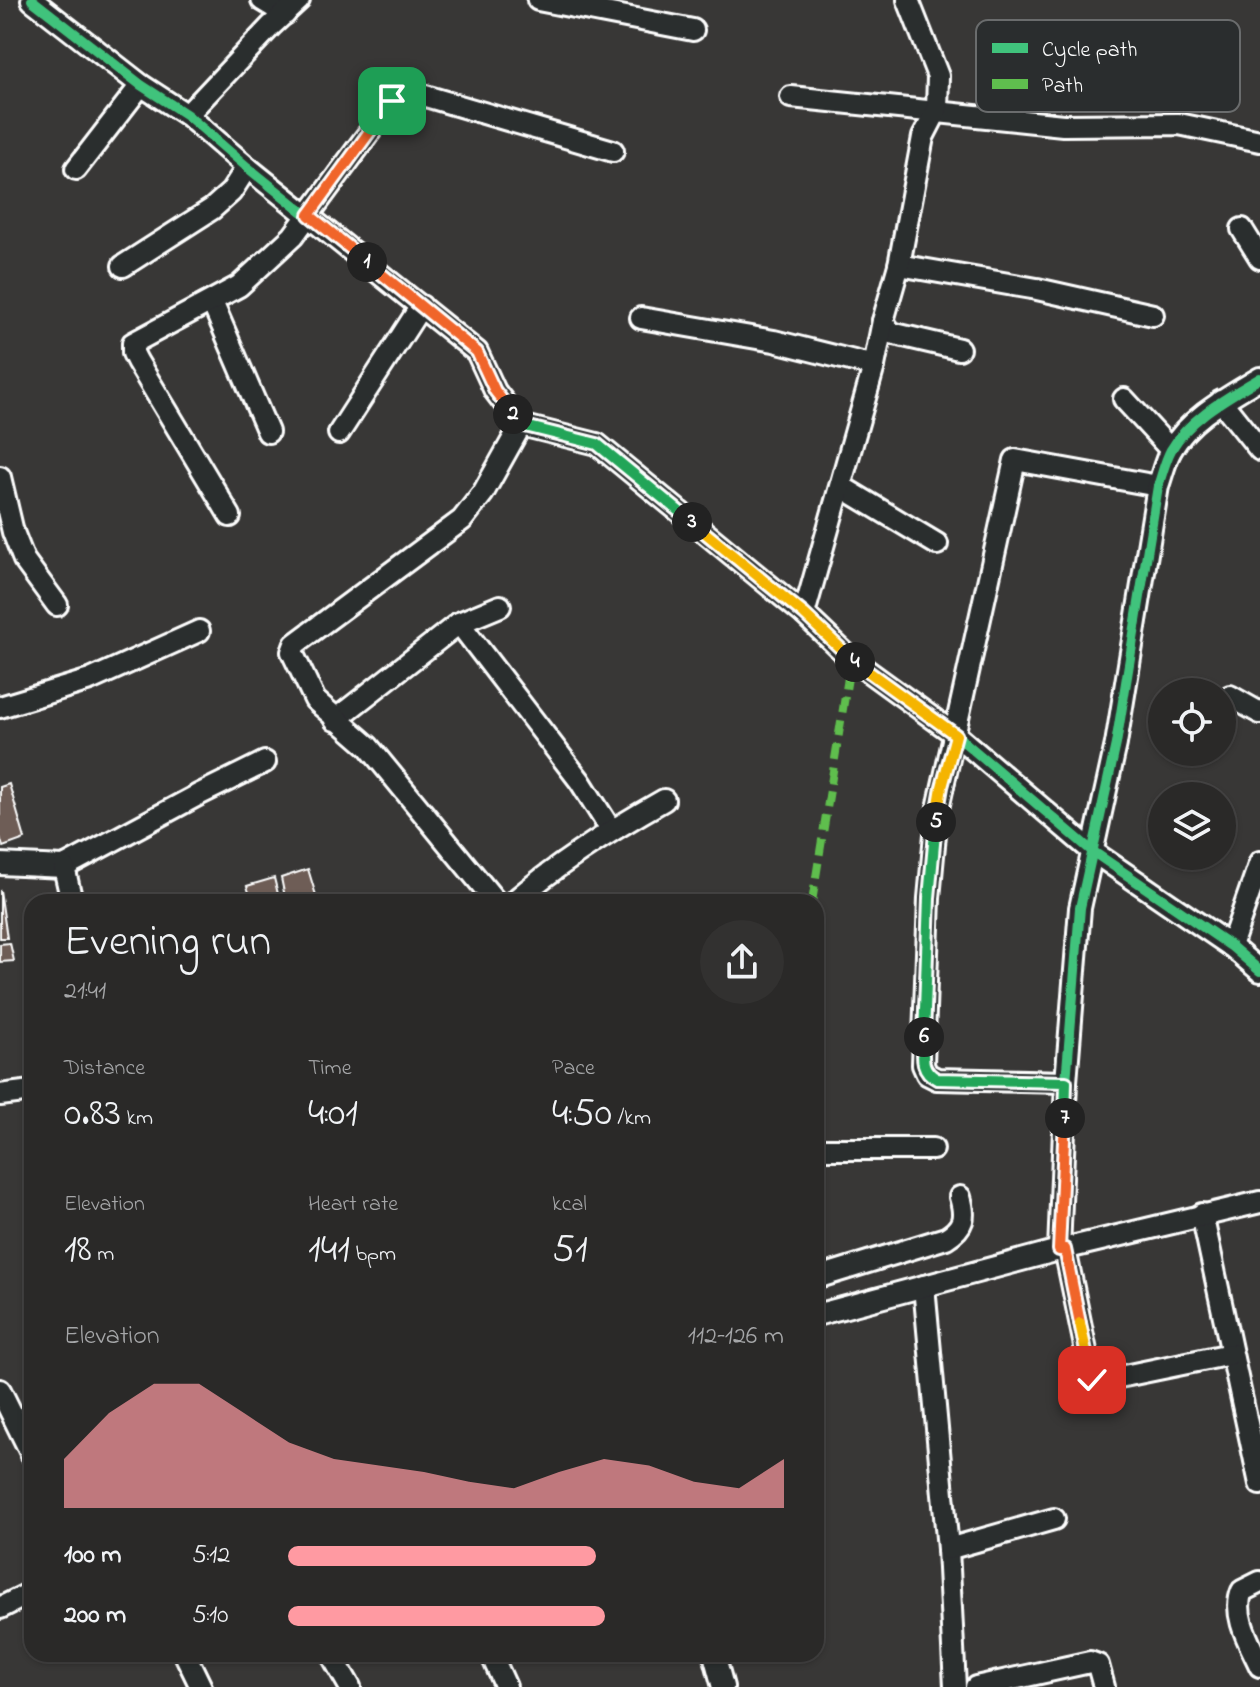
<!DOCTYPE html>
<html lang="en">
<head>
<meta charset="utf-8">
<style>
  body { margin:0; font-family:"Indie Flower",sans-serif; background:#323130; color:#f1f3f6; height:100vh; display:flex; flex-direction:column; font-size:30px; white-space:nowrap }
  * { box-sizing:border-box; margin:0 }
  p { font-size:26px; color:#a5a6a8 }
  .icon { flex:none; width:44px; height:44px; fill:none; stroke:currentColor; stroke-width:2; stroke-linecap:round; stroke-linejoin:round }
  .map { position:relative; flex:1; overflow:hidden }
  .side { position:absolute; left:24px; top:894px; width:800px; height:768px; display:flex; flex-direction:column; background:#2a2928; border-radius:24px; box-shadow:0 2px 6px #0004,0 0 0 2px #464545 }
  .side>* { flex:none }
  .tools { position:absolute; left:1148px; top:678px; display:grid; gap:16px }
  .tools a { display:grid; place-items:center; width:88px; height:88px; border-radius:50%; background:#2a2928; box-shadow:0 2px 6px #0004,0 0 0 2px #464545; font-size:40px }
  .pin { position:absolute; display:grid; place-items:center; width:68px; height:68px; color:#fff; margin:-34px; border-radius:16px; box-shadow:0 4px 12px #0006 }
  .km { position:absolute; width:40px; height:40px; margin:-20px; border-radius:50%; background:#222; color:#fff; font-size:22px; line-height:40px; text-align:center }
  .round { display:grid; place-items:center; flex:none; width:84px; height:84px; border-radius:42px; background:#323130 }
  .headline { display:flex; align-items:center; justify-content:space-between; height:136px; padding:0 40px }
  h1 { font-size:44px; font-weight:600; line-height:60px }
  .figures { display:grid; grid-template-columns:repeat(3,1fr); gap:12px; height:136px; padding:8px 40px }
  .figures div { display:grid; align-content:center }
  .figures b { font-size:40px; font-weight:600 }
  .figures small { font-size:22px; font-weight:400 }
  .figures p { font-size:22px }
  .chart { height:224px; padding:16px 40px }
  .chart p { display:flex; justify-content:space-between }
  .chart svg { width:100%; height:144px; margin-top:8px; fill:#ff9aa2; opacity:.7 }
  ul { padding:0 40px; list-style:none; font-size:26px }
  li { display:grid; grid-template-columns:128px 96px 1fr; align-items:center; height:60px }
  li i { height:20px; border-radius:10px; background:#ff9aa2 }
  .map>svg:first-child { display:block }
  .building { fill:#6e5d56; stroke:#fff; stroke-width:2 }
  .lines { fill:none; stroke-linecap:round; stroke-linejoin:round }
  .minor-casing { stroke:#fff; stroke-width:26 }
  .minor { stroke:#2a2d2e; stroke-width:20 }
  .quiet { stroke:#5fbe4e; stroke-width:8; stroke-dasharray:16 8; stroke-linecap:butt }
  .cycleway-casing { stroke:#2a2d2e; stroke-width:15 }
  .cycleway { stroke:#40c37c; stroke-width:10 }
  .split-1-casing { stroke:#fff; stroke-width:16 }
  .split-2-casing { stroke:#fff; stroke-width:16 }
  .split-3-casing { stroke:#fff; stroke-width:16 }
  .split-4-casing { stroke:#fff; stroke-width:16 }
  .split-5-casing { stroke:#fff; stroke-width:16 }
  .split-6-casing { stroke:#fff; stroke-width:16 }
  .split-7-casing { stroke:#fff; stroke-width:16 }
  .split-8-casing { stroke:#fff; stroke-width:16 }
  .split-9-casing { stroke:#fff; stroke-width:16 }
  .split-1 { stroke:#f0652b; stroke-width:10 }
  .split-2 { stroke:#f0652b; stroke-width:10 }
  .split-3 { stroke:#22a559; stroke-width:10 }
  .split-4 { stroke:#f5b400; stroke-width:10 }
  .split-5 { stroke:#f5b400; stroke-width:10 }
  .split-6 { stroke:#22a559; stroke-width:10 }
  .split-7 { stroke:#22a559; stroke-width:10 }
  .split-8 { stroke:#f0652b; stroke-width:10 }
  .split-9 { stroke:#f5b400; stroke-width:10 }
  .key { fill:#2a2d2e; stroke:#6a6c6d; stroke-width:2 }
  .key-label { font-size:22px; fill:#fff }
</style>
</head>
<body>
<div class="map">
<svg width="1260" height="1687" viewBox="0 0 1260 1687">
  <rect width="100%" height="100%" fill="#383736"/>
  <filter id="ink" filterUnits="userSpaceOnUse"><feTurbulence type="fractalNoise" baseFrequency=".0125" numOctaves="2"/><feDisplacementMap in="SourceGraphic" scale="16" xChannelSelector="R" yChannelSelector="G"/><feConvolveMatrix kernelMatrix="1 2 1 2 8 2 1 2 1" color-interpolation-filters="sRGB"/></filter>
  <g filter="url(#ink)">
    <!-- building -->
    <g class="building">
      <path d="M 9,784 L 25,839 L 3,847 L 0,837 L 0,787 Z"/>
      <path d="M 308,869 L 318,902 L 286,902 L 281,878 Z"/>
      <path d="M 274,878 L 280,902 L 252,902 L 247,886 Z"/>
      <path d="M 0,890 L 7,938 L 0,938 Z"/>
      <path d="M 210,895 L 212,902 L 192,902 Z"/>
      <path d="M 10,943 L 14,961 L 0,962 L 0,944 Z"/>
      <path d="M 28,984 L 32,984 L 32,1010 L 31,1010 Z"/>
    </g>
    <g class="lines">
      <!-- minor casing -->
      <g class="minor-casing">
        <g id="minor">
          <path d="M 32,0 L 141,85 L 187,115 L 247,167 L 477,352 L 495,391 L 521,425 L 597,444 L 804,614 L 851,659 L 956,735 L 1092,851 L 1231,946 L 1260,971"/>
          <path d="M 262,0 L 285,14"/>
          <path d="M 538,0 L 693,30"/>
          <path d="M 791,97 L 1063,125 L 1179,124 L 1260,141"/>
          <path d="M 187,115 L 271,26 L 299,0"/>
          <path d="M 76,169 L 141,85"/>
          <path d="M 1242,229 L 1260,258"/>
          <path d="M 899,265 L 1037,289 L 1153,315"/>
          <path d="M 123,266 L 212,209 L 231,192 L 247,167"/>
          <path d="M 212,302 L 268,432"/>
          <path d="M 641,318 L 774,341 L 874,366"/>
          <path d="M 883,321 L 891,333 L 959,349"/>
          <path d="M 1124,399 L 1171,450"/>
          <path d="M 1221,401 L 1260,450"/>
          <path d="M 339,433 L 421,306"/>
          <path d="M 0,477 L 13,532 L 24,560 L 57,605"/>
          <path d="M 842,487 L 937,544"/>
          <path d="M 230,516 L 137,361 L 133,353 L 133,343 L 239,286 L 293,236 L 399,92 L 405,90 L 613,151"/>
          <path d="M 804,614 L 874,366 L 883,321 L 899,265 L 923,137 L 937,110 L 938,76 L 908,0"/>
          <path d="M 459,623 L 580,781 L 611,830"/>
          <path d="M 1230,696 L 1260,713"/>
          <path d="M 0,707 L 90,680 L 199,631"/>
          <path d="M 335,720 L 459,623 L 500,606"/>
          <path d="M 0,864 L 64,867 L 198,795 L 265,762"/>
          <path d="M 64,867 L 72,902"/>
          <path d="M 496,902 L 368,746 L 315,700 L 292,652 L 295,644 L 462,520 L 483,493 L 521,425"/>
          <path d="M 513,902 C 560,862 611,830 664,800"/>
          <path d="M 1231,946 L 1260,862"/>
          <path d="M 1066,1082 L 937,1079 L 927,1074 L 923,1065 L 929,898 L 937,813 L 1015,460 L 1158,486"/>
          <path d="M 0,1095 L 32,1091"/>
          <path d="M 816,1149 L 933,1149"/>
          <path d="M 1202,1214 L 1260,1484"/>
          <path d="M 1065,1249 L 1092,1380 L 1095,1382 L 1231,1354"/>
          <path d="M 1059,1250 L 1066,1082 L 1080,908 L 1116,744 L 1158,486 C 1162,475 1165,461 1171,450 C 1190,417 1229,397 1260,378"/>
          <path d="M 816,1278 L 946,1238 C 964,1227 966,1217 960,1197"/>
          <path d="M 924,1286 L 948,1549 L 955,1687"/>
          <path d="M 816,1315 L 1059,1250 L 1260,1202"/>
          <path d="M 0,1390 L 32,1455"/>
          <path d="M 948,1549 L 1054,1519"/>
          <path d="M 1260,1582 L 1242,1591 C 1232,1615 1250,1644 1260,1666"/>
          <path d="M 0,1608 L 32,1592"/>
          <path d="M 185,1654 L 201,1687"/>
          <path d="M 331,1654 L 350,1687"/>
          <path d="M 491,1654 L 506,1687"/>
          <path d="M 714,1654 L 723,1687"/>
          <path d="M 976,1687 L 1090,1662 L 1098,1665 L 1104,1687"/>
        </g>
      </g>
      <!-- minor -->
      <use href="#minor" class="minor"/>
      <!-- quiet -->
      <path class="quiet" d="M 812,902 L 851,659"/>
      <!-- cycleway casing -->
      <g class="cycleway-casing">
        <g id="cycleway">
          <path d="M 32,0 L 141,85 L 187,115 L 247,167 L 477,352 L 495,391 L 521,425 L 597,444 L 804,614 L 851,659 L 956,735 L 1092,851 L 1231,946 L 1260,971"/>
          <path d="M 1059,1250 L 1066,1082 L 1080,908 L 1116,744 L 1158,486 C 1162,475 1165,461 1171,450 C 1190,417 1229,397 1260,378"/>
        </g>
      </g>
      <!-- cycleway -->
      <use href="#cycleway" class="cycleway"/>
    </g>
  </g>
  <g class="lines" filter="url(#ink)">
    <!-- split-1 casing -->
    <g class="split-1-casing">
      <path id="split-1" d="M 367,262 L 309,215 L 392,101"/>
    </g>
    <!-- split-2 casing -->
    <g class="split-2-casing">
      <path id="split-2" d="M 367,262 L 477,352 L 495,391 L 513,414"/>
    </g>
    <!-- split-3 casing -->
    <g class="split-3-casing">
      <path id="split-3" d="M 513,414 L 521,425 L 597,444 L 692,522"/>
    </g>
    <!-- split-4 casing -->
    <g class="split-4-casing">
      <path id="split-4" d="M 692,522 L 804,614 L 855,662"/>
    </g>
    <!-- split-5 casing -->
    <g class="split-5-casing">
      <path id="split-5" d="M 855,662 L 956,735 L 942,787 L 936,822"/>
    </g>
    <!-- split-6 casing -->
    <g class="split-6-casing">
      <path id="split-6" d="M 924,1037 L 929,898 L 936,822"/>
    </g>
    <!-- split-7 casing -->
    <g class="split-7-casing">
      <path id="split-7" d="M 924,1037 C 923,1055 919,1070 937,1079 L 1066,1082 L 1065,1118"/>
    </g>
    <!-- split-8 casing -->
    <g class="split-8-casing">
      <path id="split-8" d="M 1065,1118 L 1059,1250 L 1065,1249 L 1080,1323"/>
    </g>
    <!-- split-9 casing -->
    <g class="split-9-casing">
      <path id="split-9" d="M 1080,1323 L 1092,1380"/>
    </g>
    <!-- split-1 -->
    <use href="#split-1" class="split-1"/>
    <!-- split-2 -->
    <use href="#split-2" class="split-2"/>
    <!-- split-3 -->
    <use href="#split-3" class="split-3"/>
    <!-- split-4 -->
    <use href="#split-4" class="split-4"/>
    <!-- split-5 -->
    <use href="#split-5" class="split-5"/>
    <!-- split-6 -->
    <use href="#split-6" class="split-6"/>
    <!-- split-7 -->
    <use href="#split-7" class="split-7"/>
    <!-- split-8 -->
    <use href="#split-8" class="split-8"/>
    <!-- split-9 -->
    <use href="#split-9" class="split-9"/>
  </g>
  <!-- legend -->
  <rect x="976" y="20" width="264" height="92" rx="12" class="key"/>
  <rect x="992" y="43" width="36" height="10" fill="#40c37c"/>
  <rect x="992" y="79" width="36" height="10" fill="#5fbe4e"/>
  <g class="key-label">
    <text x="1042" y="56">Cycle path</text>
    <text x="1042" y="92">Path</text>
  </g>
</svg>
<div class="tools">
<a><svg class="icon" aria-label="locate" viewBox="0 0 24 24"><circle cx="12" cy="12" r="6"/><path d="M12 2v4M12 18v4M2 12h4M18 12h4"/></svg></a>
<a><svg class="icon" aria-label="layers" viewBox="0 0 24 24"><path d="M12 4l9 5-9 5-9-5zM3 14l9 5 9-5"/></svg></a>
</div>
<div class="pin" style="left:392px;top:101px;background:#1e9e55"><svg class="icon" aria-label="arrive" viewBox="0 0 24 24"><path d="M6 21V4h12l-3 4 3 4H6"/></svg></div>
<div class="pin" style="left:1092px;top:1380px;background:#d93025"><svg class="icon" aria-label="check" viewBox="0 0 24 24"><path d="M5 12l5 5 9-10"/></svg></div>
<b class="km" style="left:367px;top:262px">1</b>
<b class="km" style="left:513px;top:414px">2</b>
<b class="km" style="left:692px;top:522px">3</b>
<b class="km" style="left:855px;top:662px">4</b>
<b class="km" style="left:936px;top:822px">5</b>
<b class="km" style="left:924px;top:1037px">6</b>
<b class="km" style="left:1065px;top:1118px">7</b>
<section class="side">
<div class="headline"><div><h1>Evening run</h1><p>21:41</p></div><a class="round"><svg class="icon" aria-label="share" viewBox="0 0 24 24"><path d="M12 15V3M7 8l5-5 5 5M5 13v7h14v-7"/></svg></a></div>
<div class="figures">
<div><p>Distance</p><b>0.83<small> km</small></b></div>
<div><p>Time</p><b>4:01</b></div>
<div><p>Pace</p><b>4:50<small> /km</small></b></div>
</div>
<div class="figures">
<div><p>Elevation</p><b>18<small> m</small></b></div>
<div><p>Heart rate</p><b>141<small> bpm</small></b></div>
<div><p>kcal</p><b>51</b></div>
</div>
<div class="chart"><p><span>Elevation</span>112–126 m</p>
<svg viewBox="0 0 160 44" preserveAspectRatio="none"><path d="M0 44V29L10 15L20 6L30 6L40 15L50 24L60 29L70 31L80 33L90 36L100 38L110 33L120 29L130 31L140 36L150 38L160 29V44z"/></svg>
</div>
<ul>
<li><b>100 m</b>5:12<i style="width:62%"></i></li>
<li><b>200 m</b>5:10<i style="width:64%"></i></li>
</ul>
</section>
</div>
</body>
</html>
